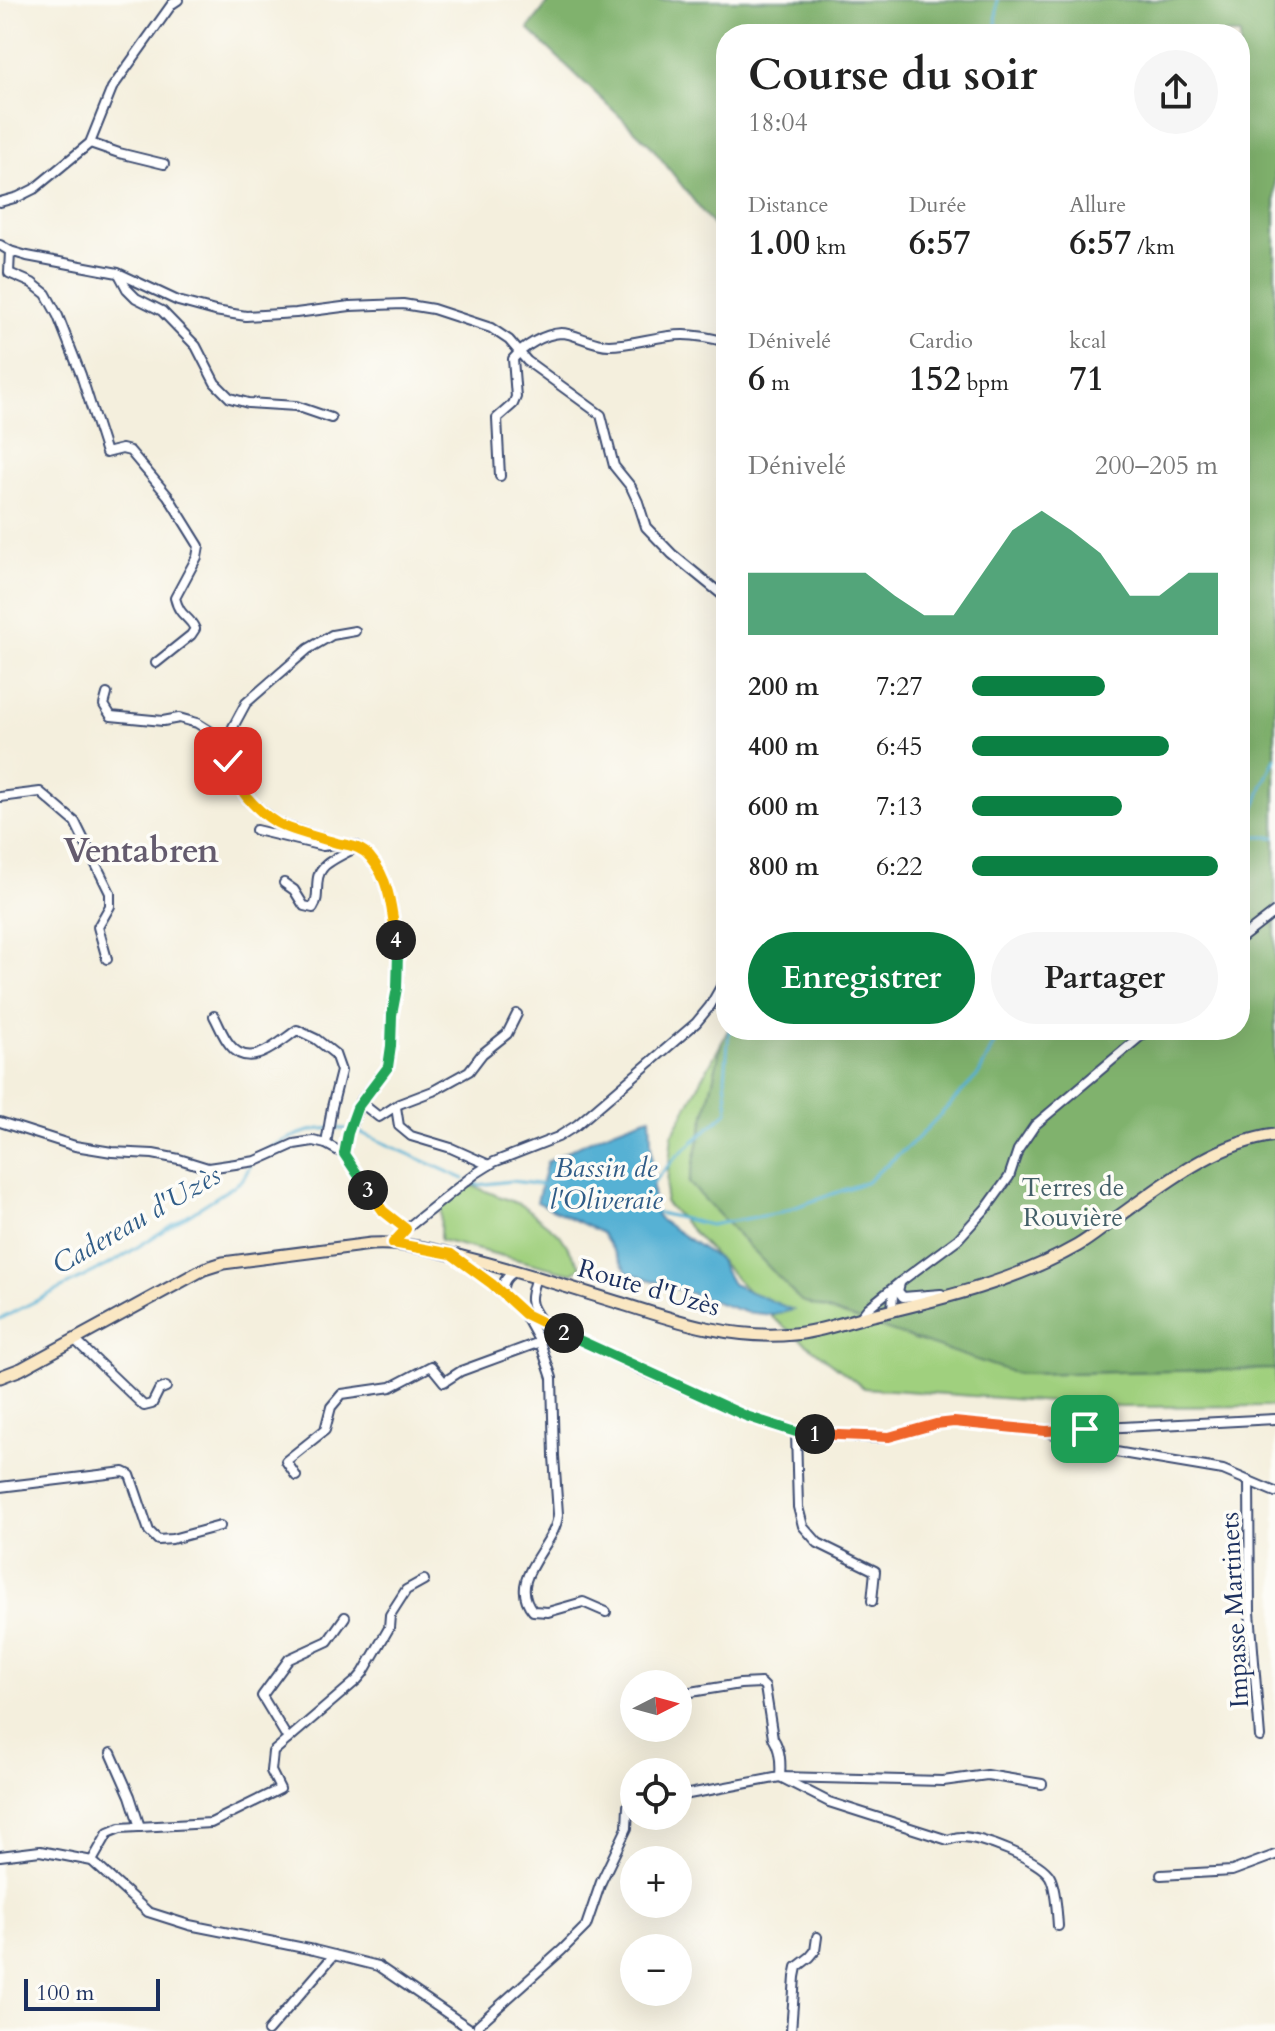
<!DOCTYPE html>
<html lang="fr">
<head>
<meta charset="utf-8">
<style>
  body { margin:0; font-family:Cardo,serif; background:#f6f6f6; color:#222; height:100vh; display:flex; flex-direction:column; font-size:30px; white-space:nowrap }
  * { box-sizing:border-box; margin:0 }
  p { font-size:26px; color:#767676 }
  .icon { flex:none; width:44px; height:44px; fill:none; stroke:currentColor; stroke-width:2; stroke-linecap:round; stroke-linejoin:round }
  .map { position:relative; flex:1; overflow:hidden }
  .side { position:absolute; left:716px; top:24px; width:534px; height:1016px; display:flex; flex-direction:column; background:#fff; border-radius:32px; box-shadow:0 8px 32px #0002 }
  .side>* { flex:none }
  .needle { width:52px; rotate:84deg }
  .buttons { position:absolute; left:620px; top:1670px; display:grid; gap:16px }
  .buttons a { display:grid; place-items:center; width:72px; height:72px; border-radius:50%; background:#fff; box-shadow:0 8px 32px #0002; font-size:40px }
  .scale { position:absolute; left:24px; bottom:20px; width:136px; box-sizing:border-box; padding-left:8px; border:4px solid #1b2f5e; border-top:0; font-size:22px; line-height:28px; white-space:nowrap; color:#1b2f5e; -webkit-text-stroke:6px #fdfcf7; paint-order:stroke }
  .pin { position:absolute; display:grid; place-items:center; width:68px; height:68px; color:#fff; margin:-34px; border-radius:16px; box-shadow:0 4px 12px #0006 }
  .km { position:absolute; width:40px; height:40px; margin:-20px; border-radius:50%; background:#222; color:#fff; font-size:22px; line-height:40px; text-align:center }
  .round { display:grid; place-items:center; flex:none; width:84px; height:84px; border-radius:42px; background:#f6f6f6 }
  .summary { display:flex; align-items:center; justify-content:space-between; height:136px; padding:0 32px }
  h1 { font-size:44px; font-weight:700; line-height:60px }
  .figures { display:grid; grid-template-columns:repeat(3,1fr); gap:12px; height:136px; padding:8px 32px }
  .figures div { display:grid; align-content:center }
  .figures b { font-size:34px; font-weight:700 }
  .figures small { font-size:22px; font-weight:400 }
  .figures p { font-size:22px }
  .chart { height:224px; padding:16px 32px }
  .chart p { display:flex; justify-content:space-between }
  .chart svg { width:100%; height:144px; margin-top:8px; fill:#0b8043; opacity:.7 }
  .button { display:flex; gap:16px; margin-top:auto; padding:16px 32px }
  .button a { flex:1; height:92px; border-radius:48px; background:#0b8043; color:#fff; font-size:32px; font-weight:700; line-height:92px; text-align:center }
  .button a+a { background:#f6f6f6; color:#222 }
  ul { padding:0 32px; list-style:none; font-size:26px }
  li { display:grid; grid-template-columns:128px 96px 1fr; align-items:center; height:60px }
  li i { height:20px; border-radius:10px; background:#0b8043 }
  .map>svg:first-child { display:block }
  .green { fill:#a0d07e; stroke:#5e806e; stroke-width:2 }
  .forest { fill:#80b26d; stroke:#4e7066; stroke-width:2 }
  .water { fill:#56b1d4; stroke:#387099; stroke-width:2 }
  .lines { fill:none; stroke-linecap:round; stroke-linejoin:round }
  .stream { stroke:#56b1d4; stroke-width:3 }
  .street-casing { stroke:#3c4c71; stroke-width:12 }
  .secondary-casing { stroke:#3c4c71; stroke-width:15 }
  .street { stroke:#fff; stroke-width:8 }
  .secondary { stroke:#fae7c3; stroke-width:11 }
  .split-1-casing { stroke:#fff; stroke-width:16 }
  .split-2-casing { stroke:#fff; stroke-width:16 }
  .split-3-casing { stroke:#fff; stroke-width:16 }
  .split-4-casing { stroke:#fff; stroke-width:16 }
  .split-5-casing { stroke:#fff; stroke-width:16 }
  .split-1 { stroke:#f0652b; stroke-width:10 }
  .split-2 { stroke:#22a559; stroke-width:10 }
  .split-3 { stroke:#f5b400; stroke-width:10 }
  .split-4 { stroke:#22a559; stroke-width:10 }
  .split-5 { stroke:#f5b400; stroke-width:10 }
  .labels { text-anchor:middle; stroke-width:7; stroke-linejoin:round; paint-order:stroke }
  .park-label { font-size:26px; fill:#435f68; stroke:#fdfcf7 }
  .street-label { font-size:26px; fill:#1b2f5e; stroke:#fdfcf7 }
  .water-label { font-size:28px; font-style:italic; fill:#305c87; stroke:#fdfcf7 }
  .district-label { font-size:34px; font-weight:bold; fill:#645b6e; stroke:#fdfcf7 }
</style>
</head>
<body>
<div class="map">
<svg width="1275" height="2031" viewBox="0 0 1275 2031">
  <rect width="100%" height="100%" fill="#fdfcf7"/>
  <filter id="ink" filterUnits="userSpaceOnUse"><feTurbulence type="fractalNoise" baseFrequency=".0125" numOctaves="2"/><feDisplacementMap in="SourceGraphic" scale="16" xChannelSelector="R" yChannelSelector="G"/><feConvolveMatrix kernelMatrix="1 2 1 2 8 2 1 2 1" color-interpolation-filters="sRGB"/></filter>
  <filter id="wash" filterUnits="userSpaceOnUse"><feTurbulence type="fractalNoise" baseFrequency=".006" numOctaves="4" result="noise"/><feDisplacementMap in="SourceGraphic" scale="32" xChannelSelector="R" yChannelSelector="G"/><feGaussianBlur stdDeviation="1.8" result="paint"/><feColorMatrix in="noise" values="0 0 0 0 0 0 0 0 0 0 0 0 0 0 0 0 0 1.4 0 .05"/><feComposite in="paint" operator="in"/></filter>
  <g filter="url(#wash)">
    <rect width="100%" height="100%" fill="#f4efdd"/>
    <!-- green -->
    <g class="green">
      <path d="M 722,1042 L 689,1183 L 1018,1374 L 1275,1369 L 1275,1406 L 1120,1407 L 864,1388 L 773,1318 L 665,1202 L 672,1135 Z"/>
      <path d="M 468,1184 L 524,1206 L 560,1235 L 581,1267 L 573,1273 L 562,1271 L 440,1240 L 441,1205 Z"/>
    </g>
    <!-- forest -->
    <path class="forest" d="M 550,0 L 1275,0 L 1275,1369 L 1018,1374 L 801,1301 L 689,1183 L 722,1042 L 728,1030 L 1240,1030 L 1240,34 L 726,34 L 726,242 L 651,146 L 528,29 Z"/>
    <!-- water -->
    <path class="water" d="M 650,1117 L 654,1212 L 659,1219 L 718,1259 L 732,1284 L 793,1310 L 773,1315 L 745,1312 L 627,1272 L 602,1233 L 537,1202 L 547,1162 C 580,1144 614,1128 650,1117 Z"/>
    <g class="lines">
      <!-- stream -->
      <g class="stream">
        <path d="M 996,34 L 997,0"/>
        <path d="M 1245,837 L 1262,787 L 1275,758"/>
        <path d="M 1240,840 L 1245,837 L 1275,837"/>
        <path d="M 254,1159 L 257,1155 C 294,1135 314,1123 357,1131 L 464,1179"/>
        <path d="M 470,1182 L 478,1185 L 511,1181 L 546,1185"/>
        <path d="M 651,1185 L 677,1156 L 728,1111 L 725,1078 L 729,1030"/>
        <path d="M 650,1211 L 710,1225 L 779,1213 L 866,1182 L 917,1139 L 979,1074 L 1001,1030"/>
        <path d="M 0,1319 L 117,1260 L 237,1184 L 243,1179 L 250,1166"/>
      </g>
    </g>
  </g>
  <g filter="url(#ink)">
    <g class="lines">
      <!-- street casing -->
      <g class="street-casing">
        <g id="street">
          <path d="M 90,143 L 119,153 L 164,164"/>
          <path d="M 0,202 L 18,197 L 34,189 L 90,143 L 112,88 L 172,4 L 178,0"/>
          <path d="M 0,245 L 10,251 L 27,256 L 118,273 L 178,301 L 215,311 L 246,316 L 296,313 L 350,306 L 403,304 L 433,309 L 491,328 L 509,340 L 527,361 L 601,415 L 614,466 L 631,487 L 638,502 L 646,527 L 672,554 L 726,598"/>
          <path d="M 10,251 L 9,273 L 32,283 L 46,294 L 58,316 L 81,375 L 106,453 L 122,449 L 130,451 L 168,496 L 199,546 L 197,557 L 175,598 C 180,618 189,615 195,629 L 191,635 L 156,663"/>
          <path d="M 119,274 L 127,289 L 136,298 L 162,311 L 196,346 L 215,383 L 230,398 L 248,403 L 296,406 L 331,418"/>
          <path d="M 500,476 L 497,418 L 513,404 L 516,397 L 513,359 C 524,346 544,334 561,333 C 575,333 592,345 609,345 C 634,345 658,335 683,335 C 698,335 712,338 726,342"/>
          <path d="M 107,694 L 104,705 L 111,716 L 163,721 L 179,718 L 197,723 L 213,733 L 227,749"/>
          <path d="M 0,797 L 40,792 L 75,822 L 110,893 L 110,906 L 98,927 L 107,959"/>
          <path d="M 256,830 L 323,846 L 334,844"/>
          <path d="M 284,883 L 294,890 L 304,906 L 313,908 C 321,897 313,879 322,869 C 327,861 348,852 357,847"/>
          <path d="M 1240,939 L 1275,912"/>
          <path d="M 214,1016 C 219,1025 223,1037 230,1045 C 250,1071 278,1043 297,1030 L 316,1039 L 335,1054 L 341,1071 L 332,1107 L 326,1144"/>
          <path d="M 360,1102 L 379,1117 L 399,1104 L 433,1091 L 469,1071 L 482,1054 L 507,1034 L 517,1014"/>
          <path d="M 396,1107 L 399,1126 L 411,1136 L 451,1148 L 489,1165"/>
          <path d="M 0,1122 L 75,1146 L 112,1152 L 153,1154 L 179,1159 L 208,1168 L 256,1161 L 294,1144 L 313,1141 L 326,1144 L 344,1154 L 383,1211 L 406,1229"/>
          <path d="M 344,1154 L 348,1133 L 360,1102 L 388,1067 L 391,1046 L 392,1015 L 397,988 L 398,954 L 391,901 L 381,874 L 369,856 L 357,846 L 339,844 L 279,824 L 252,803 L 232,775 L 227,749 L 233,727 L 246,703 L 308,649 L 332,635 L 355,631"/>
          <path d="M 393,1243 L 406,1229 L 475,1174 L 494,1162 L 558,1137 L 577,1125 L 696,1023 L 710,1006 L 726,978"/>
          <path d="M 456,1258 L 492,1284 L 525,1314 L 653,1375 L 746,1416 L 796,1432 L 877,1438 L 889,1437 L 936,1424 L 954,1422 L 1046,1431 L 1275,1419"/>
          <path d="M 536,1277 C 530,1296 527,1302 540,1319"/>
          <path d="M 900,1283 L 898,1291 L 903,1297 L 941,1294"/>
          <path d="M 502,1294 C 503,1282 505,1277 516,1271"/>
          <path d="M 892,1311 L 893,1294 L 898,1286"/>
          <path d="M 525,1315 L 540,1342 L 552,1378 L 554,1456 L 558,1514 C 557,1545 505,1578 533,1611 L 548,1612 L 583,1602 L 606,1612"/>
          <path d="M 859,1319 L 868,1308 L 900,1282 L 958,1239 L 988,1206 L 1009,1177 L 1018,1150 L 1035,1125 L 1148,1030"/>
          <path d="M 75,1340 L 144,1406 L 152,1404 L 159,1390 L 166,1387"/>
          <path d="M 796,1432 L 798,1507 L 803,1526 L 818,1543 L 875,1571 L 872,1601"/>
          <path d="M 1051,1433 L 1104,1450 L 1223,1470 L 1275,1492"/>
          <path d="M 296,1476 L 286,1461 L 325,1430 L 331,1407 L 342,1394 L 391,1387 L 431,1366 L 444,1382 L 461,1371 L 540,1342"/>
          <path d="M 1249,1481 L 1250,1612 L 1260,1737"/>
          <path d="M 0,1487 L 124,1472 L 130,1475 L 149,1531 L 158,1540 L 172,1539 L 220,1526"/>
          <path d="M 288,1739 L 262,1696 L 289,1659 L 328,1641 L 345,1617"/>
          <path d="M 111,1753 L 130,1796 L 140,1827"/>
          <path d="M 780,1777 L 829,1802 L 948,1840 C 952,1839 956,1837 960,1837 C 980,1836 1041,1860 1050,1877 C 1056,1888 1057,1913 1058,1926"/>
          <path d="M 780,1777 L 943,1781 L 987,1775 L 1042,1784"/>
          <path d="M 678,1796 L 780,1777 C 781,1764 781,1750 773,1738 L 765,1687 L 761,1683 L 740,1684 L 691,1692"/>
          <path d="M 0,1856 L 40,1851 L 92,1861 L 148,1912 L 189,1925 L 314,1950 L 378,1966 L 473,2031"/>
          <path d="M 92,1861 L 108,1833 L 120,1828 L 211,1823 L 280,1789 L 271,1771 L 273,1752 L 357,1680 L 363,1673 L 389,1628 L 390,1615 L 406,1590 L 424,1580"/>
          <path d="M 1161,1875 L 1232,1871 L 1275,1855"/>
          <path d="M 268,2031 L 334,1955"/>
          <path d="M 478,2031 L 478,2025 L 562,1950 L 586,1926 L 601,1882 L 627,1828 L 628,1806 L 634,1805"/>
          <path d="M 791,2031 L 795,1977 L 797,1967 L 810,1957 L 815,1951 L 817,1937"/>
        </g>
      </g>
      <!-- secondary casing -->
      <g class="secondary-casing">
        <path id="secondary" d="M 0,1377 L 21,1369 L 204,1269 L 223,1263 L 371,1244 C 403,1242 435,1250 466,1258 C 519,1271 571,1288 623,1304 C 679,1322 734,1340 794,1334 C 818,1332 842,1323 865,1317 C 936,1300 1012,1283 1077,1246 C 1089,1239 1100,1230 1111,1222 C 1162,1186 1211,1144 1275,1135"/>
      </g>
      <!-- street -->
      <use href="#street" class="street"/>
      <!-- secondary -->
      <use href="#secondary" class="secondary"/>
    </g>
  </g>
  <g class="lines" filter="url(#ink)">
    <!-- split-1 casing -->
    <g class="split-1-casing">
      <path id="split-1" d="M 815,1434 L 889,1437 L 936,1424 L 954,1422 L 1046,1431 L 1085,1429"/>
    </g>
    <!-- split-2 casing -->
    <g class="split-2-casing">
      <path id="split-2" d="M 564,1333 L 746,1416 L 796,1432 L 815,1434"/>
    </g>
    <!-- split-3 casing -->
    <g class="split-3-casing">
      <path id="split-3" d="M 368,1190 L 383,1211 L 406,1229 L 393,1243 L 451,1254 L 492,1284 L 525,1314 L 564,1333"/>
    </g>
    <!-- split-4 casing -->
    <g class="split-4-casing">
      <path id="split-4" d="M 368,1190 L 344,1154 L 348,1133 L 357,1108 L 388,1067 L 391,1046 L 392,1015 L 397,988 L 398,954 L 396,940"/>
    </g>
    <!-- split-5 casing -->
    <g class="split-5-casing">
      <path id="split-5" d="M 228,761 C 235,787 254,809 277,823 C 291,831 321,838 337,843 C 350,846 361,846 370,857 C 390,880 392,911 396,940"/>
    </g>
    <!-- split-1 -->
    <use href="#split-1" class="split-1"/>
    <!-- split-2 -->
    <use href="#split-2" class="split-2"/>
    <!-- split-3 -->
    <use href="#split-3" class="split-3"/>
    <!-- split-4 -->
    <use href="#split-4" class="split-4"/>
    <!-- split-5 -->
    <use href="#split-5" class="split-5"/>
  </g>
  <g class="labels">
    <!-- park labels -->
    <g class="park-label">
      <text x="1073" y="1196">Terres de<tspan x="1073" dy="30">Rouvière</tspan></text>
    </g>
    <!-- street labels -->
    <g class="street-label">
      <text transform="translate(649 1287) rotate(16)" y="9">Route d'Uzès</text>
      <text transform="translate(1234 1610) rotate(-93)" y="9">Impasse Martinets</text>
    </g>
    <!-- water labels -->
    <g class="water-label">
      <text x="606" y="1177">Bassin de<tspan x="606" dy="32">l'Oliveraie</tspan></text>
      <text transform="translate(136 1219) rotate(-30)" y="10">Cadereau d'Uzès</text>
    </g>
    <!-- district labels -->
    <g class="district-label">
      <text x="141" y="862">Ventabren</text>
    </g>
  </g>
</svg>
<div class="buttons">
<a><svg class="needle" viewBox="-14 -14 28 28"><path d="M0-13l5 13h-10z" fill="#e53935"/><path d="M0 13l5-13h-10z" fill="#767676"/></svg></a>
<a><svg class="icon" aria-label="locate" viewBox="0 0 24 24"><circle cx="12" cy="12" r="6"/><path d="M12 2v4M12 18v4M2 12h4M18 12h4"/></svg></a>
<a>+</a>
<a>−</a>
</div>
<div class="scale">100 m</div>
<div class="pin" style="left:1085px;top:1429px;background:#1e9e55"><svg class="icon" aria-label="arrive" viewBox="0 0 24 24"><path d="M6 21V4h12l-3 4 3 4H6"/></svg></div>
<div class="pin" style="left:228px;top:761px;background:#d93025"><svg class="icon" aria-label="check" viewBox="0 0 24 24"><path d="M5 12l5 5 9-10"/></svg></div>
<b class="km" style="left:815px;top:1434px">1</b>
<b class="km" style="left:564px;top:1333px">2</b>
<b class="km" style="left:368px;top:1190px">3</b>
<b class="km" style="left:396px;top:940px">4</b>
<section class="side">
<div class="summary"><div><h1>Course du soir</h1><p>18:04</p></div><a class="round"><svg class="icon" aria-label="share" viewBox="0 0 24 24"><path d="M12 15V3M7 8l5-5 5 5M5 13v7h14v-7"/></svg></a></div>
<div class="figures">
<div><p>Distance</p><b>1.00<small> km</small></b></div>
<div><p>Durée</p><b>6:57</b></div>
<div><p>Allure</p><b>6:57<small> /km</small></b></div>
</div>
<div class="figures">
<div><p>Dénivelé</p><b>6<small> m</small></b></div>
<div><p>Cardio</p><b>152<small> bpm</small></b></div>
<div><p>kcal</p><b>71</b></div>
</div>
<div class="chart"><p><span>Dénivelé</span>200–205 m</p>
<svg viewBox="0 0 160 44" preserveAspectRatio="none"><path d="M0 44V25L10 25L20 25L30 25L40 25L50 32L60 38L70 38L80 25L90 12L100 6L110 12L120 19L130 32L140 32L150 25L160 25V44z"/></svg>
</div>
<ul>
<li><b>200 m</b>7:27<i style="width:54%"></i></li>
<li><b>400 m</b>6:45<i style="width:80%"></i></li>
<li><b>600 m</b>7:13<i style="width:61%"></i></li>
<li><b>800 m</b>6:22<i style="width:100%"></i></li>
</ul>
<div class="button"><a>Enregistrer</a><a>Partager</a></div>
</section>
</div>
</body>
</html>
